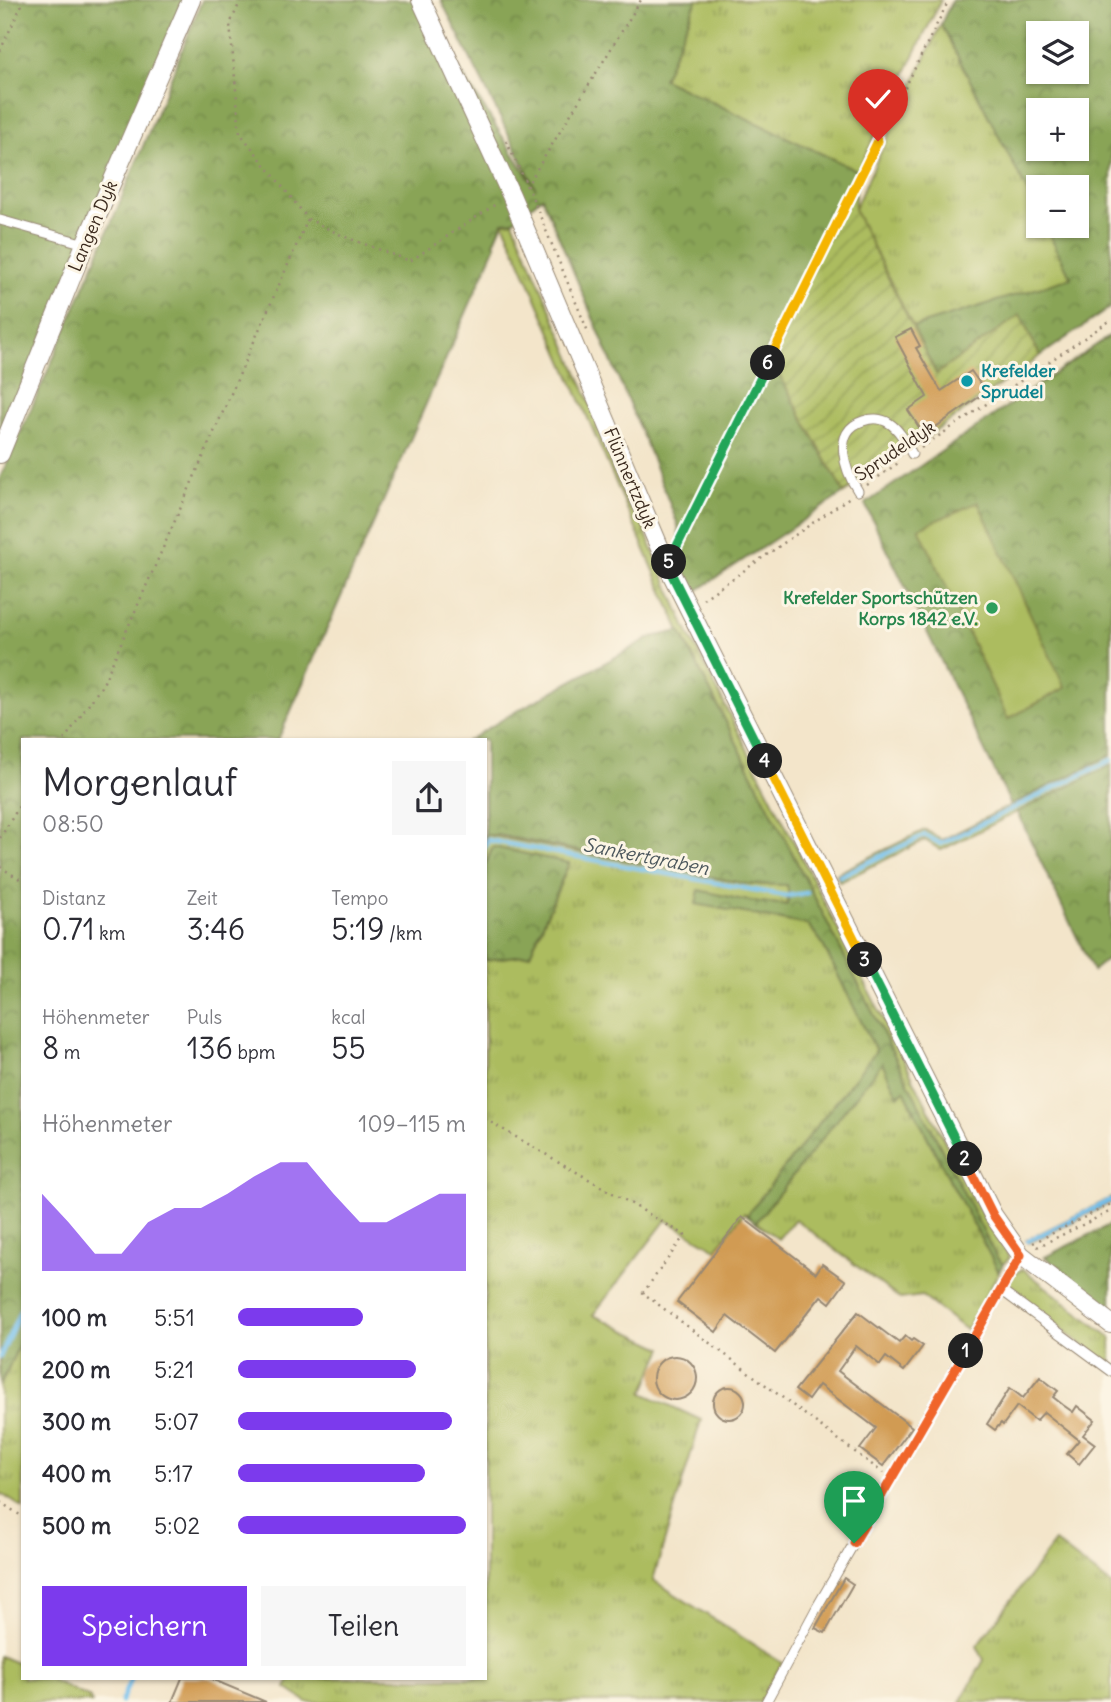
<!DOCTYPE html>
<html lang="de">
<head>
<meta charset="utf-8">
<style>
  body { margin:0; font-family:Delius,sans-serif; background:#f7f7f7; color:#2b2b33; height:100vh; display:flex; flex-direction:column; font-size:26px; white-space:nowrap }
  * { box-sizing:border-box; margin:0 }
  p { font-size:23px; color:#7c7c81 }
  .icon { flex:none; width:38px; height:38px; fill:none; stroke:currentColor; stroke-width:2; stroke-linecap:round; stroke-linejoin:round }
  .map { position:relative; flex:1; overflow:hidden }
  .details { position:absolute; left:21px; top:738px; width:466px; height:942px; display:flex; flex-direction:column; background:#fff; border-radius:0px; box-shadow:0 2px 5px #0004 }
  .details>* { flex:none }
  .tools { position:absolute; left:1026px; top:21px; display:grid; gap:14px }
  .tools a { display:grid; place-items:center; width:63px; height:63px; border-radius:0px; background:#fff; box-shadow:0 2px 5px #0004; font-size:35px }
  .pin { position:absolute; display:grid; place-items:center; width:60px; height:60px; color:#fff; margin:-72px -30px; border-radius:50% 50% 50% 0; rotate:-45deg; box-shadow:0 0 7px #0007 }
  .pin .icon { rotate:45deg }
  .km { position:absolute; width:35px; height:35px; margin:-18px; border-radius:50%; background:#222; color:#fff; font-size:19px; line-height:35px; text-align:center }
  .round { display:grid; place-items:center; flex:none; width:74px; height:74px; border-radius:0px; background:#f7f7f7 }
  .overview { display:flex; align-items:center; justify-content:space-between; height:119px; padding:0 21px }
  h1 { font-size:38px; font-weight:600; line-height:52px }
  .stats { display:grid; grid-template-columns:repeat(3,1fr); gap:10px; height:119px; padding:7px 21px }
  .stats div { display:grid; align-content:center }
  .stats b { font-size:30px; font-weight:600 }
  .stats small { font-size:19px; font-weight:400 }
  .stats p { font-size:19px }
  .chart { height:196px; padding:14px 21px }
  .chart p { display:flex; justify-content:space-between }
  .chart svg { width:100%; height:126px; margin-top:7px; fill:#7c3aed; opacity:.7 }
  .cta { display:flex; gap:14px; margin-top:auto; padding:14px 21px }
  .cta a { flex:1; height:80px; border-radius:0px; background:#7c3aed; color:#fff; font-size:28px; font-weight:600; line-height:80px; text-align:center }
  .cta a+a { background:#f7f7f7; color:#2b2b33 }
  ul { padding:0 21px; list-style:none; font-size:23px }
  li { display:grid; grid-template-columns:112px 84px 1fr; align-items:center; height:52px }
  li i { height:18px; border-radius:9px; background:#7c3aed }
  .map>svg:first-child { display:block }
  .grass { fill:url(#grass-tufts); stroke:#74733e; stroke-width:2 }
  .forest { fill:url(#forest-crowns); stroke:#62673a; stroke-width:2; fill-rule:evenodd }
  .garden { fill:url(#garden-furrows); stroke:#74733e; stroke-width:2 }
  .pitch { fill:#acbc5f; stroke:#74733e; stroke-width:2 }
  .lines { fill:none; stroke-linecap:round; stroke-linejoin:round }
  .stream { stroke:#75c1ef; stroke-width:4.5 }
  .building { fill:#d19b53 }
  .service-casing { stroke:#978874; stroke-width:11 }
  .minor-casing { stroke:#978874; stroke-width:20 }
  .path { stroke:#978874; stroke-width:2.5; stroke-dasharray:2 5; stroke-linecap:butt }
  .service { stroke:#fff; stroke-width:9 }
  .minor { stroke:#fff; stroke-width:18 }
  .split-1-casing { stroke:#fff; stroke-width:14 }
  .split-2-casing { stroke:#fff; stroke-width:14 }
  .split-3-casing { stroke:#fff; stroke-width:14 }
  .split-4-casing { stroke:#fff; stroke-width:14 }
  .split-5-casing { stroke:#fff; stroke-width:14 }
  .split-6-casing { stroke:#fff; stroke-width:14 }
  .split-7-casing { stroke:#fff; stroke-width:14 }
  .split-1 { stroke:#f0652b; stroke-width:9 }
  .split-2 { stroke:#f0652b; stroke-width:9 }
  .split-3 { stroke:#22a559; stroke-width:9 }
  .split-4 { stroke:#f5b400; stroke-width:9 }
  .split-5 { stroke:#22a559; stroke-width:9 }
  .split-6 { stroke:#22a559; stroke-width:9 }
  .split-7 { stroke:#f5b400; stroke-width:9 }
  .culture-dot { fill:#0f9aa8; stroke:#fcf5e5; stroke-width:2.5 }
  .leisure-dot { fill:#2e9e5b; stroke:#fcf5e5; stroke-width:2.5 }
  .labels { text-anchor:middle; stroke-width:6; stroke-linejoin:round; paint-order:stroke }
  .street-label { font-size:18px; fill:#3b2a1e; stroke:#fcf5e5 }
  .culture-label { font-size:18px; font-weight:bold; fill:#0d838f; stroke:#fcf5e5; text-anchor:start }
  .leisure-label { font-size:18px; font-weight:bold; fill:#27864d; stroke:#fcf5e5; text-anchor:end }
  .water-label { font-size:19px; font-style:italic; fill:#4c575d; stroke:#fcf5e5 }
</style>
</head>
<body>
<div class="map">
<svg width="1111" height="1702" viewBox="0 0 1111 1702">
  <defs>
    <pattern id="grass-tufts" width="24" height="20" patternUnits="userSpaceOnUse" patternTransform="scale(1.75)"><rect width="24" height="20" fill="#acbc5f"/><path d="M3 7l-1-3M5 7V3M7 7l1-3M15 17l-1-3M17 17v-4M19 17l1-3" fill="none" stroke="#8d994e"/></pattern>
    <pattern id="forest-crowns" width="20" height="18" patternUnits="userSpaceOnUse" patternTransform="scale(1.75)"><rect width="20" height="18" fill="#89a456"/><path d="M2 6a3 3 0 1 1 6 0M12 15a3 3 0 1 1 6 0" fill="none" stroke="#718647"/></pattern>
    <pattern id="garden-furrows" width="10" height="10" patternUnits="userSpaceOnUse" patternTransform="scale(1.75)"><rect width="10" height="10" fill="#acbc5f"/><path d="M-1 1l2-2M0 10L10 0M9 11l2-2" fill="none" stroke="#8d994e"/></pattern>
  </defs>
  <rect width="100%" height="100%" fill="#fcf5e5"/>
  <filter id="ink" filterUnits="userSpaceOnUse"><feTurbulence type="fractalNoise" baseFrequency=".0143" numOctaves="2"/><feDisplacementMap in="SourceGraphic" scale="14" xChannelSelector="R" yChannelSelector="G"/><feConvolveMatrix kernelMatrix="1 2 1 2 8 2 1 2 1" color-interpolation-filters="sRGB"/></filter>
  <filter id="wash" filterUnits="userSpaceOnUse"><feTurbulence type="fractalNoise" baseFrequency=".00686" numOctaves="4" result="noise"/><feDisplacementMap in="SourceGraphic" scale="28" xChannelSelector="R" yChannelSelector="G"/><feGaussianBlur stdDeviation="1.57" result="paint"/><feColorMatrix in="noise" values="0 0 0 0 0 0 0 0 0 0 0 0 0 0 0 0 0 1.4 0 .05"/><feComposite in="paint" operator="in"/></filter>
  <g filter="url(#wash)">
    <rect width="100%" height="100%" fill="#f3e5ca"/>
    <!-- grass -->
    <g class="grass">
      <path d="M 697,0 L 941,0 L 858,171 L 663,79 Z"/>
      <path d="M 941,24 L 1038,212 L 1038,226 L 1045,226 L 1072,278 L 913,327 L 854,209 Z"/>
      <path d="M 513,221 L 686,628 L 981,1213 L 1010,1258 L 1003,1264 L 996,1257 L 680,631 L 503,222 Z"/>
      <path d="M 1111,755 L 1111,765 L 941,850 L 925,840 L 840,882 L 836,874 L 925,830 L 942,840 Z"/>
      <path d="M 487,835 L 747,884 L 787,885 L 789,895 L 787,905 L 743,900 L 699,891 L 696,904 L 808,925 L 821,941 L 876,1051 L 747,1215 L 744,1213 L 716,1249 L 666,1220 L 593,1315 L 663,1348 L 643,1393 L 701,1420 L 653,1580 L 782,1663 L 760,1702 L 307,1702 L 286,1688 L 291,1678 L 485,1678 L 485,960 L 530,954 L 569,864 L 493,847 L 485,866 L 485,837 Z"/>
      <path d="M 882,1063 L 898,1095 L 904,1089 L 936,1154 L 999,1272 L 966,1330 L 922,1296 L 900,1299 L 795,1219 L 778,1239 L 756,1222 Z"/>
      <path d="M 1111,1198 L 1111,1203 L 1029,1243 L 1026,1240 Z"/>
      <path d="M 1023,1269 L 1111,1338 L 1111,1367 L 1006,1286 L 1014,1273 Z"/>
      <path d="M 23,1336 L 23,1508 L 0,1493 L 0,1386 Z"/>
      <path d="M 1055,1542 L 1111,1585 L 1111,1702 L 960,1702 L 984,1660 L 977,1646 Z"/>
    </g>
    <!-- forest -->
    <g class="forest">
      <path d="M 0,0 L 191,0 L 0,436 Z"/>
      <path d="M 202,0 L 415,0 L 536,189 L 441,0 L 697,0 L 663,79 L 858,171 L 766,350 L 844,493 L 695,592 L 682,564 L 678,525 L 647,446 L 542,197 L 513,221 L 503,222 L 494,243 L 496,245 L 278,740 L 23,740 L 23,1336 L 0,1386 L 0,478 C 72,320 138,161 202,0 Z"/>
      <path d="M 952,0 L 1111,0 L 1111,307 L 1040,356 L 1020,315 L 937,375 L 913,327 L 1071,278 L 1045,226 L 1076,226 L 1076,187 L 1038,187 L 1038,212 L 941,24 ZM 1038,33 L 1076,33 L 1076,72 L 1038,72 ZM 1038,110 L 1076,110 L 1076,149 L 1038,149 Z"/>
      <path d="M 1111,335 L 1111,755 L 1011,805 L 865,504 Z"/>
      <path d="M 680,631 L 996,1257 L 1003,1264 L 999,1272 L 936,1154 L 904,1090 L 898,1096 L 882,1063 L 756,1222 L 747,1215 L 876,1051 L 821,941 L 808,925 L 696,904 L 699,890 L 743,900 L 787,905 L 789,895 L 787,885 L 747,884 L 498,835 L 488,835 L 485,837 L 485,740 L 469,740 L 513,713 L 652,637 Z"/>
      <path d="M 1111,765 L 1111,956 L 1093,971 L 1017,812 Z"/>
      <path d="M 493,847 L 569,863 L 530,954 L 485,960 L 485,866 Z"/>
      <path d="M 1111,1224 L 1111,1309 L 1045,1257 Z"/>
    </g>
    <!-- garden -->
    <path class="garden" d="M 858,171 L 854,209 L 936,374 L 1020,315 L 1040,356 L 922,441 L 844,493 L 766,350 Z"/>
    <!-- pitch -->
    <g class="pitch">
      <path d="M 978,502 L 1065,688 L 1008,719 L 919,528 Z"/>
      <path d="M 0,1656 L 23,1666 L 23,1678 L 48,1678 L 90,1698 L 92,1702 L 0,1702 Z"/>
    </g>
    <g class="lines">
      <!-- stream -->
      <g class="stream">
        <path d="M 485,847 L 488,840 L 786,896 L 807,893"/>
        <path d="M 840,876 L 925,835 L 941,844 L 1111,760"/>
        <path d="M 1028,1241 L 1111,1200"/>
        <path d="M 0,1357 L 23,1305"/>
        <path d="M 121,1702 L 131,1678"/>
      </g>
    </g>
    <g id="blocks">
      <!-- building -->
      <g class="building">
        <path d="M 911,329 L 920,346 L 916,348 L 941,391 L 971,371 L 986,392 L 924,435 L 908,410 L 927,397 L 895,337 Z"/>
        <path d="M 742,1217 L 816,1273 L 822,1264 L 846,1281 L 830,1303 L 821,1296 L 775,1353 L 727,1316 L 716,1332 L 677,1302 Z"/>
        <path d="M 858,1312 L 899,1343 L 905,1336 L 911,1341 L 913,1339 L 923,1346 L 904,1371 L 886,1357 L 880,1365 L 856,1346 L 838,1371 L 912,1427 L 883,1466 L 860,1449 L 876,1428 L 819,1385 L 808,1400 L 795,1390 Z"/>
        <circle cx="675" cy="1378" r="22"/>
        <path d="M 1040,1377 L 1058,1391 L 1053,1397 L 1063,1405 L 1073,1412 L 1077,1406 L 1095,1420 L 1083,1435 L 1095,1444 L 1079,1464 L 1067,1454 L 1079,1440 L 1044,1412 L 1036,1421 L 1017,1406 L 1003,1425 L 1001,1423 L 995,1430 L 987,1424 L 1010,1388 L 1023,1398 Z"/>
        <circle cx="729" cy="1403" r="16"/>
        <path d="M 844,1578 L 853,1584 L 825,1633 L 815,1628 Z"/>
        <path d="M 182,1678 L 209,1678 L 266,1702 L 172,1702 Z"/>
      </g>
    </g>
  </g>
  <g filter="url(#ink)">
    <use href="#blocks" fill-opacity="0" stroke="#978874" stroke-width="2"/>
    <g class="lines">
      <!-- service casing -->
      <g class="service-casing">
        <g id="service">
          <path d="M 0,220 L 85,244"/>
          <path d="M 858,491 C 845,471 831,431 863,421 C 871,418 881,418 889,423 C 900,430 906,443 912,454"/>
          <path d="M 1001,1290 L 1111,1371"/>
          <path d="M 766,1702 L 817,1607 L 1021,1255"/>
        </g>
      </g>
      <!-- minor casing -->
      <g class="minor-casing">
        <g id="minor">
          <path d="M 421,0 L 511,195 L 667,565 L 993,1215 L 1021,1255 L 1111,1324"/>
          <path d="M 0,454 L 85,244 L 191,0"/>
        </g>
      </g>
      <!-- path -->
      <g class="path">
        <path d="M 241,0 L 230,24 L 240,133 L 308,219 L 343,236 L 410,261 L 496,204"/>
        <path d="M 0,51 L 24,0"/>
        <path d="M 506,141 L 528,187 L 589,334"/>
        <path d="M 526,187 L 641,0"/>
        <path d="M 921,448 L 1111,320"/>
        <path d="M 867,485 L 901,461"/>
        <path d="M 676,545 L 949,0"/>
        <path d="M 703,599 L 850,497"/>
        <path d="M 64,740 L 103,684 L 308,219"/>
        <path d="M 0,838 L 23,800"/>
        <path d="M 0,867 L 23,881"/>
        <path d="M 485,1119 L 685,1235 L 643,1293 L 883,1473"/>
        <path d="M 1033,1243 L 1111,1204"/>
        <path d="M 1037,1247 L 1111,1211"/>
        <path d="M 0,1502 L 23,1517"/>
      </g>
      <!-- service -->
      <use href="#service" class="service"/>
      <!-- minor -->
      <use href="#minor" class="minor"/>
    </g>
  </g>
  <g class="lines" filter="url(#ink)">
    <!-- split-1 casing -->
    <g class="split-1-casing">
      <path id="split-1" d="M 854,1543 L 966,1351"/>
    </g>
    <!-- split-2 casing -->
    <g class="split-2-casing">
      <path id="split-2" d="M 965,1159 L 993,1215 L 1021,1255 L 966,1351"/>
    </g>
    <!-- split-3 casing -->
    <g class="split-3-casing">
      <path id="split-3" d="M 865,960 L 965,1159"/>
    </g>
    <!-- split-4 casing -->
    <g class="split-4-casing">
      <path id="split-4" d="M 765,761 L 865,960"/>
    </g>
    <!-- split-5 casing -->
    <g class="split-5-casing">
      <path id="split-5" d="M 669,562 L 667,565 L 765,761"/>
    </g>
    <!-- split-6 casing -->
    <g class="split-6-casing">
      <path id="split-6" d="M 669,562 L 768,363"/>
    </g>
    <!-- split-7 casing -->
    <g class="split-7-casing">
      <path id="split-7" d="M 768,363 L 878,141"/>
    </g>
    <!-- split-1 -->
    <use href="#split-1" class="split-1"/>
    <!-- split-2 -->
    <use href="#split-2" class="split-2"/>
    <!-- split-3 -->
    <use href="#split-3" class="split-3"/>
    <!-- split-4 -->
    <use href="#split-4" class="split-4"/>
    <!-- split-5 -->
    <use href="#split-5" class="split-5"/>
    <!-- split-6 -->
    <use href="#split-6" class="split-6"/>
    <!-- split-7 -->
    <use href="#split-7" class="split-7"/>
  </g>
  <!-- markers -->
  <circle class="culture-dot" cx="967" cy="381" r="7"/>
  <circle class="leisure-dot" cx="992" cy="608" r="7"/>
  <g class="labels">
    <!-- street labels -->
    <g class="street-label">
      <text transform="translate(93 226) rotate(-67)" y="6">Langen Dyk</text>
      <text transform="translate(895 451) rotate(-34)" y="6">Sprudeldyk</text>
      <text transform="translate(630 478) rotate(67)" y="6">Flünnertzdyk</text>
    </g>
    <!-- culture labels -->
    <g class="culture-label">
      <text x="981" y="377">Krefelder<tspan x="981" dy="21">Sprudel</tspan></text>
    </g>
    <!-- leisure labels -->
    <g class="leisure-label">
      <text x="978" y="604">Krefelder Sportschützen<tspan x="978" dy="21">Korps 1842 e.V.</tspan></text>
    </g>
    <!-- water labels -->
    <g class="water-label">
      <text transform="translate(646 856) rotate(11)" y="7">Sankertgraben</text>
    </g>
  </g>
</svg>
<div class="tools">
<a><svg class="icon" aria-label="layers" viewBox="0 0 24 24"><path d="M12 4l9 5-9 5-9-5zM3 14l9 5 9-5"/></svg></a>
<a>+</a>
<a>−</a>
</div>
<div class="pin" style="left:854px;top:1543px;background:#1e9e55"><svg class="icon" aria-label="arrive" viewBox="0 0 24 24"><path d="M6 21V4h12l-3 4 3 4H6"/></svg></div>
<div class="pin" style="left:878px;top:141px;background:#d93025"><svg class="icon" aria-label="check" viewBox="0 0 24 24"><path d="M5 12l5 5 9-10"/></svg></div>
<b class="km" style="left:966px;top:1351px">1</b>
<b class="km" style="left:965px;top:1159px">2</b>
<b class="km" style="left:865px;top:960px">3</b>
<b class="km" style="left:765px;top:761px">4</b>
<b class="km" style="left:669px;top:562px">5</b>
<b class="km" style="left:768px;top:363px">6</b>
<section class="details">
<div class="overview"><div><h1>Morgenlauf</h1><p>08:50</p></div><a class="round"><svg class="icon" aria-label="share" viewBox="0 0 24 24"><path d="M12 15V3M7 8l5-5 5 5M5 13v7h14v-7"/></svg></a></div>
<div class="stats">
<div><p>Distanz</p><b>0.71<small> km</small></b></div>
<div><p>Zeit</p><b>3:46</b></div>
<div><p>Tempo</p><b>5:19<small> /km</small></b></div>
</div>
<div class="stats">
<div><p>Höhenmeter</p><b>8<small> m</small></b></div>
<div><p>Puls</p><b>136<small> bpm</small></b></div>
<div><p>kcal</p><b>55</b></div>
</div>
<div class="chart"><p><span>Höhenmeter</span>109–115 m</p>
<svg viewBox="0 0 160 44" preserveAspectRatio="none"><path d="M0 44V17L10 27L20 38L30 38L40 27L50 22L60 22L70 17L80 11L90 6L100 6L110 17L120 27L130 27L140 22L150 17L160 17V44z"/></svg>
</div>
<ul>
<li><b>100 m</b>5:51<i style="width:55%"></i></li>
<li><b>200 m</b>5:21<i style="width:78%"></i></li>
<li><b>300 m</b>5:07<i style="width:94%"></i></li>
<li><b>400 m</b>5:17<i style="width:82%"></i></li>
<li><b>500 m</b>5:02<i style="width:100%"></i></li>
</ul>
<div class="cta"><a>Speichern</a><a>Teilen</a></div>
</section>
</div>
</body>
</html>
